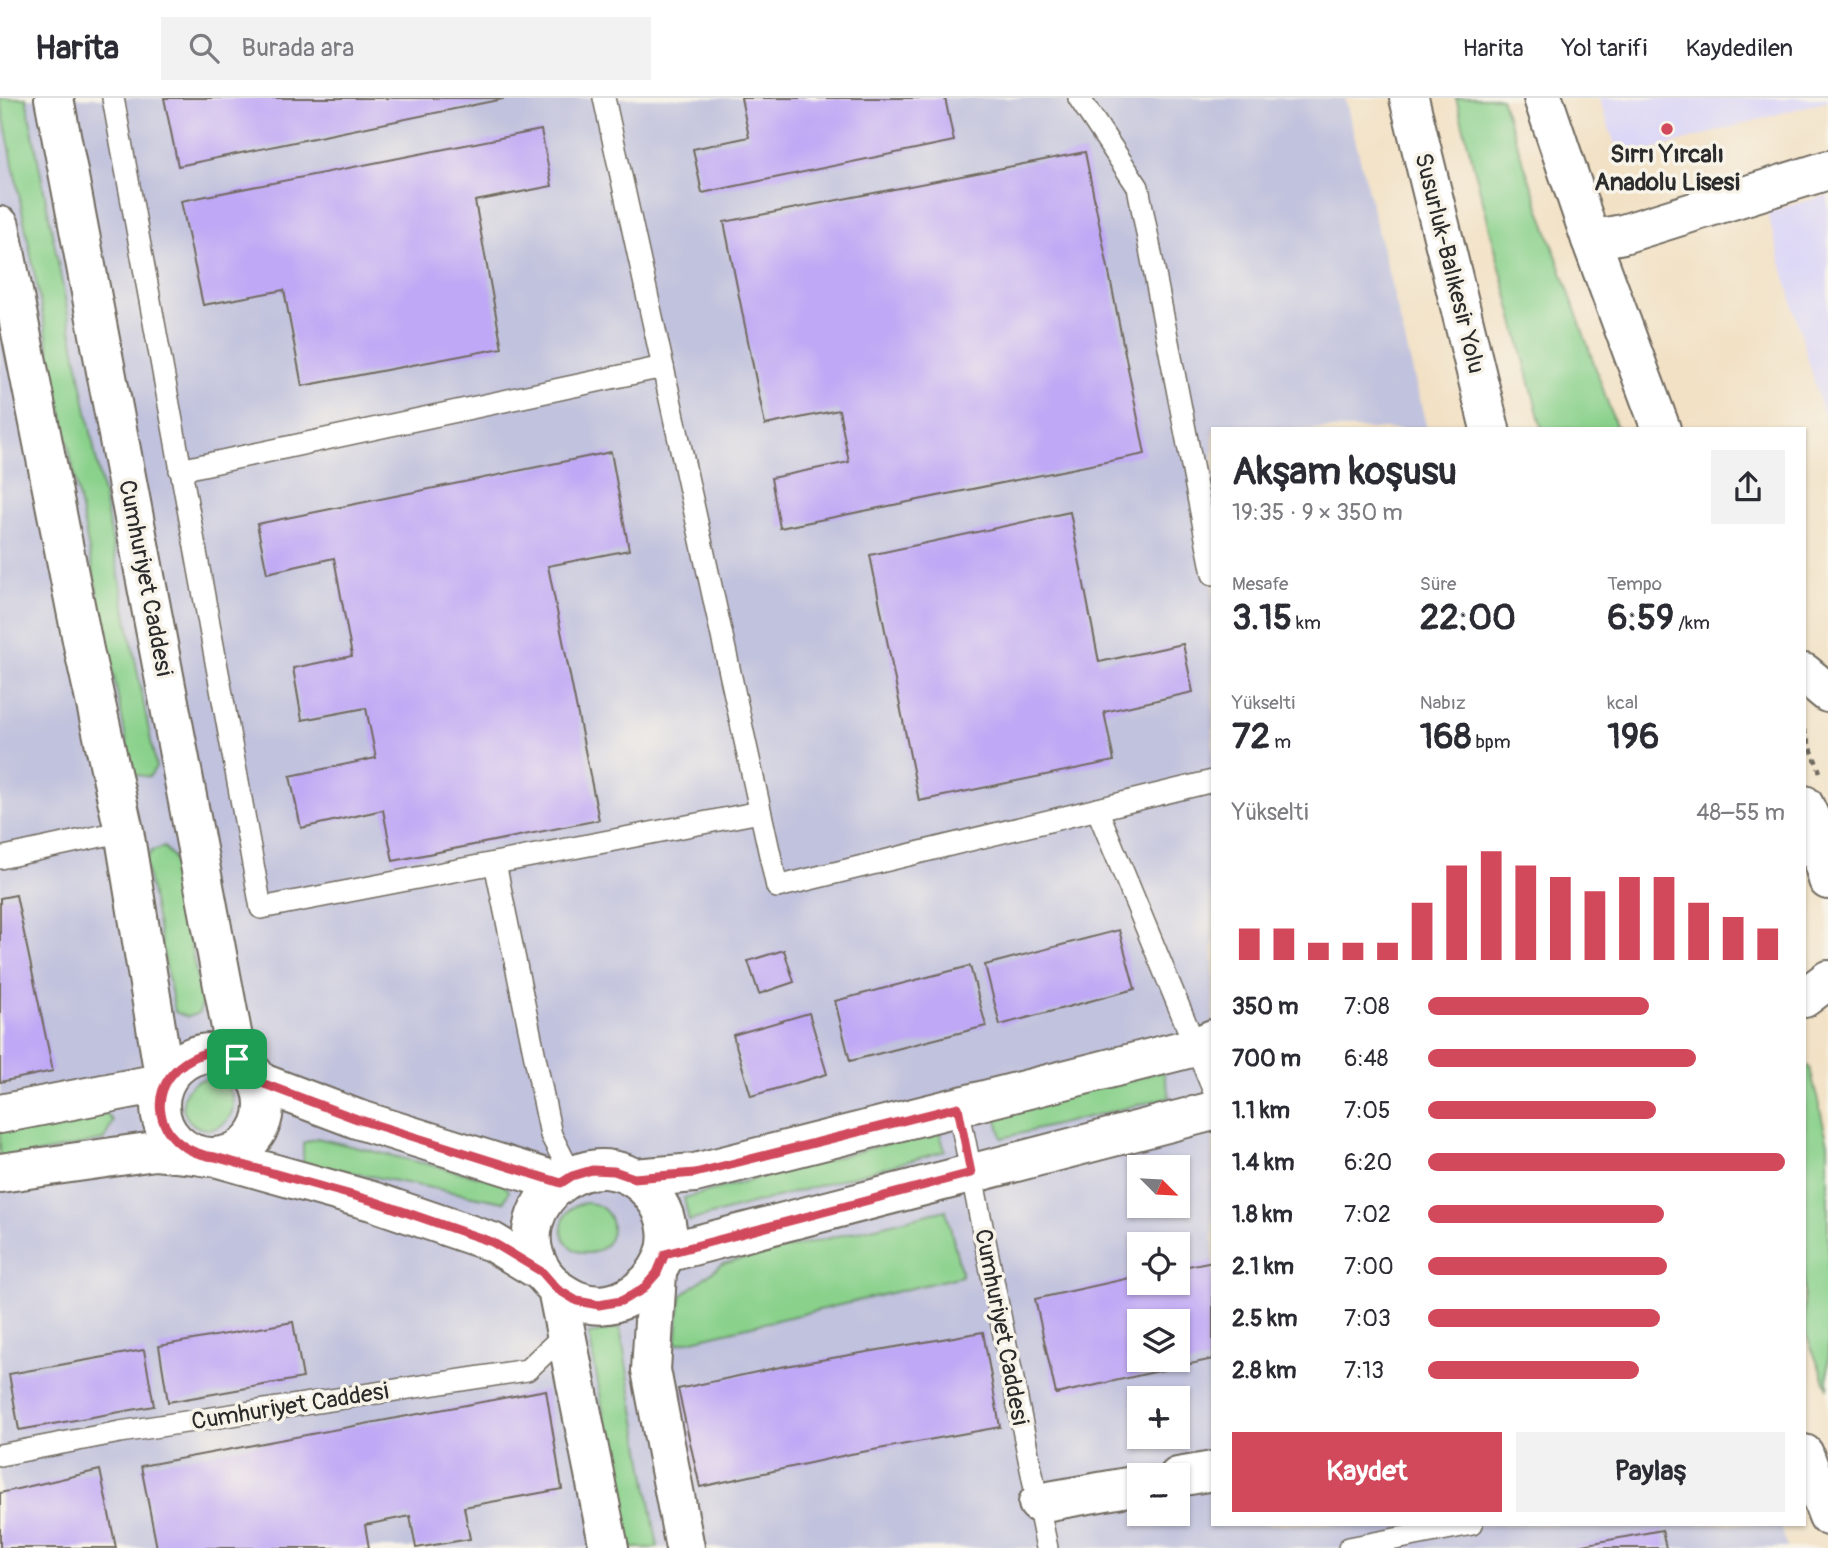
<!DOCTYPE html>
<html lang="tr">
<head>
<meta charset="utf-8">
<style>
  body { margin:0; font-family:Pangolin,sans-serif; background:#f2f2f3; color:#2b2b33; height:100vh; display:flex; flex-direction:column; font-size:26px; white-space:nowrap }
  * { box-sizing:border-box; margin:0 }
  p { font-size:23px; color:#7c7c81 }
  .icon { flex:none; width:38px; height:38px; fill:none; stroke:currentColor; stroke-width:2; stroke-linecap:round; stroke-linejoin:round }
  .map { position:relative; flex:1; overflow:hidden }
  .drawer { position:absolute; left:1211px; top:329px; width:595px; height:1099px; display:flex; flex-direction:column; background:#fff; border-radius:0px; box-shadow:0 2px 5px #0004 }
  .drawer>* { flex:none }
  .needle { width:46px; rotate:114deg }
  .fabs { position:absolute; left:1127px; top:1057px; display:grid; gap:14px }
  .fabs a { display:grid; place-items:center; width:63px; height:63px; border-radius:0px; background:#fff; box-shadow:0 2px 5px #0004; font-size:35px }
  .pin { position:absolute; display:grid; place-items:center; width:60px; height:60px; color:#fff; margin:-30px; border-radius:14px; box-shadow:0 4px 10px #0006 }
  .round { display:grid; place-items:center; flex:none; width:74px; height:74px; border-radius:0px; background:#f2f2f3 }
  .summary { display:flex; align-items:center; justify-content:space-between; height:119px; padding:0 21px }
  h1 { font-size:38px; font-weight:700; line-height:52px }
  .figures { display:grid; grid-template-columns:repeat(3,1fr); gap:10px; height:119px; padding:7px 21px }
  .figures div { display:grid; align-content:center }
  .figures b { font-size:35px; font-weight:700 }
  .figures small { font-size:19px; font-weight:400 }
  .figures p { font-size:19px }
  .chart { height:196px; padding:14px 21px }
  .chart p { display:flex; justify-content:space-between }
  .chart svg { width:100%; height:126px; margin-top:7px; stroke:#d1495b; stroke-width:6 }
  .action { display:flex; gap:14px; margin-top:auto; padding:14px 21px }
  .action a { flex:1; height:80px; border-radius:0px; background:#d1495b; color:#fff; font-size:28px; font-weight:700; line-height:80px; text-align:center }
  .action a+a { background:#f2f2f3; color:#2b2b33 }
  ul { padding:0 21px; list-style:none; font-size:23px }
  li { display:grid; grid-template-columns:112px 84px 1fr; align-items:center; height:52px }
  li i { height:18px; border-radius:9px; background:#d1495b }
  header { display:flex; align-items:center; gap:42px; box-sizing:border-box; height:98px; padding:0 35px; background:#fff; border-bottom:2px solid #e1e1e2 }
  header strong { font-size:33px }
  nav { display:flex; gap:38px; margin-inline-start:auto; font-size:24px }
  .search { width:490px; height:63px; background:#f2f2f3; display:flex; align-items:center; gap:18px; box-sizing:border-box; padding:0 24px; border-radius:0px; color:#7c7c81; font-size:26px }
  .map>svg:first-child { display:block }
  .built { fill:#dbd6f7 }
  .industrial { fill:#c1c2dd; fill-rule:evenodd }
  .green { fill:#8ad18c; stroke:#5a7e5c; stroke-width:2 }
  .building { fill:#bfa8f5; fill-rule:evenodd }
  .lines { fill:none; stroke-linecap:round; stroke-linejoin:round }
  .lane-casing { stroke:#716b61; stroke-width:24 }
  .street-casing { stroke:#716b61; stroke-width:42 }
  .highway-casing { stroke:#716b61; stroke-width:42 }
  .path { stroke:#716b61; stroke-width:4.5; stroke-dasharray:5 5; stroke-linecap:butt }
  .lane { stroke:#fff; stroke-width:21 }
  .street { stroke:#fff; stroke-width:38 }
  .highway { stroke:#fff; stroke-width:38 }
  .route-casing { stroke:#fff; stroke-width:14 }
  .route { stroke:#d1495b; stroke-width:9 }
  .poi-dot { fill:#d1495b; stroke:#f7f3e8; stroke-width:2.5 }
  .labels { text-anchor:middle; stroke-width:7; stroke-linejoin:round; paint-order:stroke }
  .poi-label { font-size:24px; font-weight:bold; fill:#2b2b2b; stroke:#f7f3e8 }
  .street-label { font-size:24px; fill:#2b2b2b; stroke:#f7f3e8 }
</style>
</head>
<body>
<header>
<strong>Harita</strong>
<div class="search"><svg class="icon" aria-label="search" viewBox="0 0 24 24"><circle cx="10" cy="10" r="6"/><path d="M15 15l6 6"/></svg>Burada ara</div>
<nav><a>Harita</a><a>Yol tarifi</a><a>Kaydedilen</a></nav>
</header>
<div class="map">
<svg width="1828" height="1450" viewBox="0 0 1828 1450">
  <rect width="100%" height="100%" fill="#f7f3e8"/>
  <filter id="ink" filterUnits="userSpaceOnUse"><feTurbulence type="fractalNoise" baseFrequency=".0143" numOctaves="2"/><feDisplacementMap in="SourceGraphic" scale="14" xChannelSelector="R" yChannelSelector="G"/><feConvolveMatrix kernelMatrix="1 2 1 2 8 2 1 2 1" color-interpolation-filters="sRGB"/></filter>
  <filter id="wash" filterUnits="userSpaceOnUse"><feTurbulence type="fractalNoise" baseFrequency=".00686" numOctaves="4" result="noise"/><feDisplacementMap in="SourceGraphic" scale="28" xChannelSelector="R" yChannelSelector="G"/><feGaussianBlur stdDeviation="1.57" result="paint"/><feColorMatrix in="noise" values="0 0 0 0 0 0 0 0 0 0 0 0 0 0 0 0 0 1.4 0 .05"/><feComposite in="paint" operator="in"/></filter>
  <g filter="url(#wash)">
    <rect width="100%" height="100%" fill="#f2e1c5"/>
    <!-- built -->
    <g class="built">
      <path d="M 1599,0 L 1828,0 L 1828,2 L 1620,61 Z"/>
      <path d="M 1828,97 L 1828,333 L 1767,114 Z"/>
    </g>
    <!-- industrial -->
    <path class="industrial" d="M 0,0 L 1345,0 L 1427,331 L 1213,331 L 1213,1426 L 1779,1426 L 1788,1450 L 0,1450 ZM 1139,1069 L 1178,1069 L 1178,1108 L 1139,1108 ZM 1139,1146 L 1178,1146 L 1178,1185 L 1139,1185 ZM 1139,1223 L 1178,1223 L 1178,1262 L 1139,1262 ZM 1139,1300 L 1178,1300 L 1178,1339 L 1139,1339 ZM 1139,1377 L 1178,1377 L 1178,1416 L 1139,1416 Z"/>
    <!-- green -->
    <g class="green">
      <path d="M 0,0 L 26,0 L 156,669 L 149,679 L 133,676 Z"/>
      <path d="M 1456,0 L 1501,0 L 1617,331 L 1542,331 Z"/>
      <path d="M 164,749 L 173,759 L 202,905 L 199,915 L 187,919 L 175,914 L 145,763 L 152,753 Z"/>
      <path d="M 1804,966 L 1810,970 L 1828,1045 L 1828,1291 L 1804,1231 Z"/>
      <path d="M 1163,973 L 1170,999 L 1002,1040 L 995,1014 Z"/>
      <circle cx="208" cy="1006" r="25"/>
      <path d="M 98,1015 L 107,1016 L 113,1023 L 104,1042 L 0,1063 L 0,1033 Z"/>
      <path d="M 939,1032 L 945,1053 L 689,1123 L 684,1100 Z"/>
      <path d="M 317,1040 L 502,1084 L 509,1093 L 504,1104 L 303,1065 L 303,1045 Z"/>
      <circle cx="587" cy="1130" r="25"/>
      <path d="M 946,1112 L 962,1178 L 676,1246 L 681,1198 L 722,1166 Z"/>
      <path d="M 620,1230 L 658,1450 L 628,1450 L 589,1236 Z"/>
    </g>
    <g id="blocks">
      <!-- building -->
      <g class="building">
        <path d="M 164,0 L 503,0 L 503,1 L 178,68 Z"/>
        <path d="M 741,0 L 945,0 L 954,43 L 702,95 L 693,51 L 749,39 Z"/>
        <path d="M 541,32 L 552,88 L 475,103 L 502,250 L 302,288 L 284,192 L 203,207 L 181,103 Z"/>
        <path d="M 1085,54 L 1145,356 L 780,430 L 771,380 L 849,364 L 839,312 L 765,327 L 724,124 Z"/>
        <path d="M 611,354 L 629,452 L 548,468 L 599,722 L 393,763 L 383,712 L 301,730 L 290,678 L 376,660 L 366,610 L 302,622 L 293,570 L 352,558 L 334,460 L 267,475 L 257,426 Z"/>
        <path d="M 1070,414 L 1099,564 L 1183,546 L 1193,594 L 1104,614 L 1114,663 L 919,703 L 870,457 Z"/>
        <path d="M 16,797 L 53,973 L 0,984 L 0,800 Z"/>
        <path d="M 1119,832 L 1135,891 L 1000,927 L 985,867 Z"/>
        <path d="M 784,852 L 794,884 L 759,896 L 748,863 Z"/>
        <path d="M 970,868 L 986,928 L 850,963 L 835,903 Z"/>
        <path d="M 809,915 L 827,976 L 751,998 L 733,937 Z"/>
        <path d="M 1213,1163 L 1213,1261 L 1056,1296 L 1035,1201 L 1139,1178 L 1139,1185 L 1178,1185 L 1178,1170 ZM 1139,1223 L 1178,1223 L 1178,1262 L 1139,1262 Z"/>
        <path d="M 293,1224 L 303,1280 L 168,1304 L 159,1248 Z"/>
        <path d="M 983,1234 L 1000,1329 L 851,1356 L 700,1389 L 678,1291 L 780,1269 Z"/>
        <path d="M 144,1252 L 154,1308 L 19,1332 L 9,1276 Z"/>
        <path d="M 546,1292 L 562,1391 L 464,1409 L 470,1441 L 416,1450 L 410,1418 L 365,1427 L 369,1450 L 157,1450 L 141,1368 Z"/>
        <path d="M 100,1372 L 116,1450 L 0,1450 L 0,1395 Z"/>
        <path d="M 1662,1432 L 1666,1450 L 1572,1450 L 1572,1449 Z"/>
      </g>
    </g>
  </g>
  <g filter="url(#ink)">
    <use href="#blocks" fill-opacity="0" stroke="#716b61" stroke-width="2"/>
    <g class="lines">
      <!-- lane casing -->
      <g class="lane-casing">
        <g id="lane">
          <path d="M 113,0 L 261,810 L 760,714"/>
          <path d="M 604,0 L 777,789 L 1213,683"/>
          <path d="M 1079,0 L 1138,89 L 1213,476"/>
          <path d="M 180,372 L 663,269"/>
          <path d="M 1097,711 L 1213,991"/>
          <path d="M 0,760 L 124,733"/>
          <path d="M 495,765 L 551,1037 L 572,1078"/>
          <path d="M 958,1009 L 1047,1450"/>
          <path d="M 0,1357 L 120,1334 L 527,1272 L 566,1235"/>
          <path d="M 1349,1450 L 1472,1426"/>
        </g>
      </g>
      <!-- street casing -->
      <g class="street-casing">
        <g id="street">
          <path d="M 54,0 L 237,961"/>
          <path d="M 0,128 L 84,552 L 124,733 L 165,984 L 0,1016"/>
          <path d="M 1591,142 L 1623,136 L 1828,72"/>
          <path d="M 1804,900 L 1828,882"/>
          <circle cx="212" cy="1007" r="52"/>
          <path d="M 259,984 L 357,1021 L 561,1085"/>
          <path d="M 215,1059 L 372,1103 L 492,1144 L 542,1174"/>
          <path d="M 0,1075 L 155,1053 L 197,1057"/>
          <path d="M 634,1080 L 695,1075 L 1195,949 L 1213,941"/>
          <path d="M 665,1155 L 1213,1013"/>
          <path d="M 657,1175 L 651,1272 L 685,1450"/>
          <path d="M 557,1191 C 563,1195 569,1199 576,1202 C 612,1217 648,1194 663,1161 C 671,1144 668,1121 658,1105 C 607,1024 496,1105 543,1175 C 547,1181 553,1186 557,1191 L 609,1450"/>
          <path d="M 1178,1379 L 1213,1373"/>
          <path d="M 1038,1405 L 1139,1387"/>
        </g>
      </g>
      <!-- highway casing -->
      <g class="highway-casing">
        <g id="highway">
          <path d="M 1409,0 L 1490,331"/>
          <path d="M 1543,0 L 1591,142 L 1661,331"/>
          <path d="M 1804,575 L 1828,595"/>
          <path d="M 1804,707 L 1812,724 L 1828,782"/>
          <path d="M 1804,1356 L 1828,1418"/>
        </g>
      </g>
      <!-- path -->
      <path class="path" d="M 1804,632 L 1820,674"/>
      <!-- lane -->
      <use href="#lane" class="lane"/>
      <!-- street -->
      <use href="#street" class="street"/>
      <!-- highway -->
      <use href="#highway" class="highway"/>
    </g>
  </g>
  <g class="lines" filter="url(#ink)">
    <!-- route casing -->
    <g class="route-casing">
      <path id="route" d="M 205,955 C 230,955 245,964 259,984 L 357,1021 L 561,1085 L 572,1078 L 592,1072 L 614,1073 L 634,1080 L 695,1075 L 958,1009 L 971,1075 L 665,1156 L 657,1175 L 642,1192 L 621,1203 L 599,1207 L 577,1203 L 557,1191 L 542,1174 L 492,1144 L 373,1103 L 215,1059 C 148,1051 140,976 205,955 Z"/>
    </g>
    <!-- route -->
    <use href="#route" class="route"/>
  </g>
  <!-- markers -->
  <circle class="poi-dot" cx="1667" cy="31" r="7"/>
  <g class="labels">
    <!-- poi labels -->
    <g class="poi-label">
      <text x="1667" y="64">Sırrı Yırcalı<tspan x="1667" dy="28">Anadolu Lisesi</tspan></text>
    </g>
    <!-- street labels -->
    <g class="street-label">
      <text transform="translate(1450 165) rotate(76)" y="8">Susurluk-Balıkesir Yolu</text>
      <text transform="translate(146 480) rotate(79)" y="8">Cumhuriyet Caddesi</text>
      <text transform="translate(1002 1229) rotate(79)" y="8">Cumhuriyet Caddesi</text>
      <text transform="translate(290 1308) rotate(-9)" y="8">Cumhuriyet Caddesi</text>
    </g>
  </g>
</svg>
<div class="fabs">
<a><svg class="needle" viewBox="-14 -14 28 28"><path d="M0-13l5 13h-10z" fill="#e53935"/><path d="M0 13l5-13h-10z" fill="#7c7c81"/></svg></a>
<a><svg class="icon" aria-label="locate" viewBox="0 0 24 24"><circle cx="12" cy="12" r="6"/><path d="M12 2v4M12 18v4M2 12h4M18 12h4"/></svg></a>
<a><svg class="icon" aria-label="layers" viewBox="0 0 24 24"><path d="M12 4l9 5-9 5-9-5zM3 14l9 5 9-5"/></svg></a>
<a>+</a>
<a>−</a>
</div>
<div class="pin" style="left:237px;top:961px;background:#1e9e55"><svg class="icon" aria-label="arrive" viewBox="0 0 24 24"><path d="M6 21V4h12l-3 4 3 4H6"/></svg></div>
<section class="drawer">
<div class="summary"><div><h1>Akşam koşusu</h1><p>19:35 · 9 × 350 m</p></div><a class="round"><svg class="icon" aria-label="share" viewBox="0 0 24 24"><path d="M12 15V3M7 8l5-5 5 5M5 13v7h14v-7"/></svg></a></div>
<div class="figures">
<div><p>Mesafe</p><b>3.15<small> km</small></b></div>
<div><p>Süre</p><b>22:00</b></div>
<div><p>Tempo</p><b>6:59<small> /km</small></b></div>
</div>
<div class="figures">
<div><p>Yükselti</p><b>72<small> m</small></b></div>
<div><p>Nabız</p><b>168<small> bpm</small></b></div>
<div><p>kcal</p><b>196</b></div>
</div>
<div class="chart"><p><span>Yükselti</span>48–55 m</p>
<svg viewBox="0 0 160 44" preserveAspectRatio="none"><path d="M5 44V33M15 44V33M25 44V38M35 44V38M45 44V38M55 44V24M65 44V11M75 44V6M85 44V11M95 44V15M105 44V20M115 44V15M125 44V15M135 44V24M145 44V29M155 44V33"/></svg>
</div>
<ul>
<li><b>350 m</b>7:08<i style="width:62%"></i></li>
<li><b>700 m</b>6:48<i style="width:75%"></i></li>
<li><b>1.1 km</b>7:05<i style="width:64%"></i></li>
<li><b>1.4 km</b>6:20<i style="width:100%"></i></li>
<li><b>1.8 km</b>7:02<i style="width:66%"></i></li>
<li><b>2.1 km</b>7:00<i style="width:67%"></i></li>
<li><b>2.5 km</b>7:03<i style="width:65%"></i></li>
<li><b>2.8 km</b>7:13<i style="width:59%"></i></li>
</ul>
<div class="action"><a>Kaydet</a><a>Paylaş</a></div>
</section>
</div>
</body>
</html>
